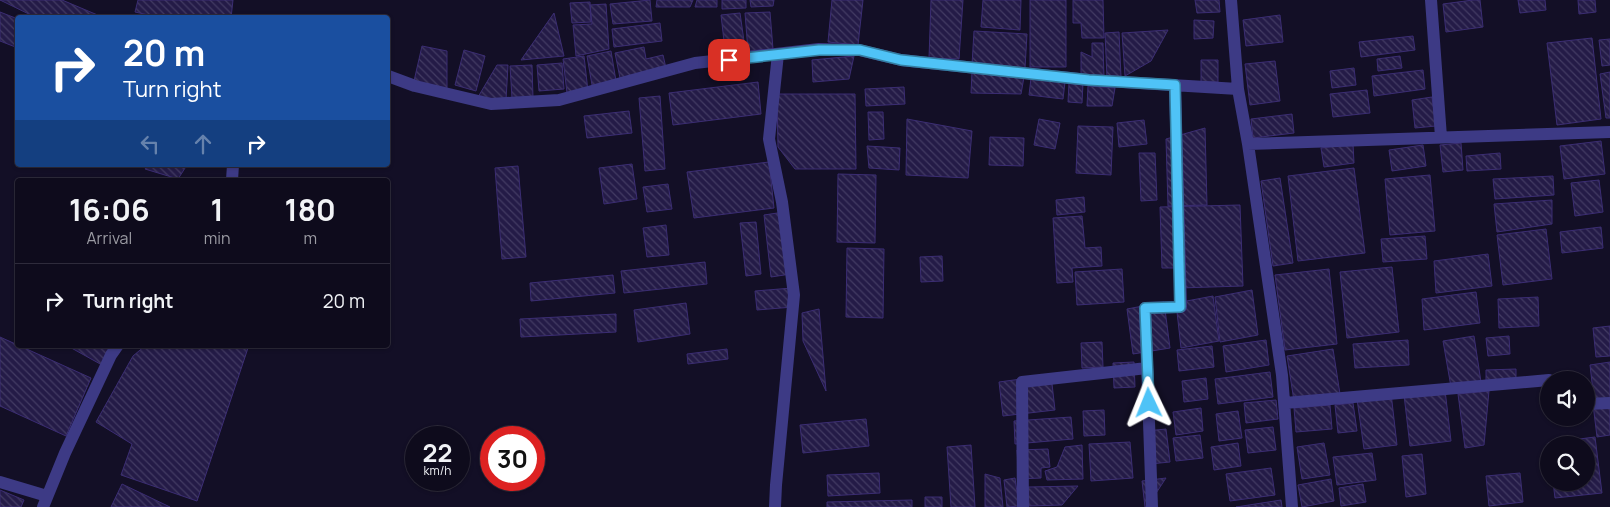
<!DOCTYPE html>
<html lang="en">
<head>
<meta charset="utf-8">
<style>
  body { margin:0; font-family:Manrope,sans-serif; background:#171425; color:#f1f3f6; height:100vh; display:flex; flex-direction:column; font-size:19px; white-space:nowrap }
  * { box-sizing:border-box; margin:0 }
  p { font-size:16px; color:#9b9ba3 }
  .icon { flex:none; width:28px; height:28px; fill:none; stroke:currentColor; stroke-width:2; stroke-linecap:round; stroke-linejoin:round }
  .map { position:relative; flex:1; overflow:hidden }
  .details { position:absolute; left:15px; top:178px; width:375px; height:170px; display:flex; flex-direction:column; background:#0e0b1c; border-radius:5px; box-shadow:0 1px 4px #0004,0 0 0 1px #2e2b3b }
  .details>* { flex:none }
  .guide { position:absolute; left:15px; top:15px; width:375px; height:152px; border-radius:5px; box-shadow:0 1px 4px #0004,0 0 0 1px #2e2b3b; background:#1a4fa0; color:#fff; overflow:hidden }
  .fabs { position:absolute; left:1540px; top:371px; display:grid; gap:10px }
  .fabs a { display:grid; place-items:center; width:55px; height:55px; border-radius:50%; background:#0e0b1c; box-shadow:0 1px 4px #0004,0 0 0 1px #2e2b3b; font-size:25px }
  .speed { position:absolute; left:405px; top:426px; display:flex; gap:10px; font-size:25px; font-weight:700; text-align:center }
  .speed>* { display:grid; place-content:center; width:65px; height:65px; border-radius:50%; background:#0e0b1c; box-shadow:0 1px 4px #0004,0 0 0 1px #2e2b3b; line-height:1 }
  .speed small { font-size:12px; font-weight:400 }
  .speed .limit { border:8px solid #d22; background:#fff; color:#111 }
  .pin { position:absolute; display:grid; place-items:center; width:42px; height:42px; color:#fff; margin:-21px; border-radius:10px; box-shadow:0 2px 8px #0006 }
  .me { position:absolute; width:55px; margin:-28px; rotate:358deg; stroke-linejoin:round; filter:drop-shadow(0 0 4px #0008) }
  .turn { display:flex; align-items:center; gap:18px; height:105px; padding:0 25px; font-size:22px }
  .turn .icon { width:65px; height:65px; stroke-width:2.5 }
  .turn b { display:block; font-size:35px; line-height:42px }
  .lanes { display:flex; align-items:center; height:48px; padding:0 25px; background:#0003; justify-content:center; gap:25px; direction:ltr }
  .lanes .off { opacity:.35 }
  .eta { display:flex; justify-content:space-evenly; align-items:center; height:85px; text-align:center }
  .eta b { font-size:30px; font-weight:700; line-height:35px }
  ul { padding:0; list-style:none }
  li { display:flex; align-items:center; gap:15px; height:75px; padding:0 25px; border-top:1px solid #2e2b3b }
  li div { flex:1 }
  li b { display:block; font-size:19px }
  li em { font-style:normal }
  .map>svg:first-child { display:block }
  .building { fill:url(#building-back-hatch); stroke:#3b2d73 }
  .lines { fill:none; stroke-linecap:round; stroke-linejoin:round }
  .street { stroke:#3d3a85; stroke-width:12 }
  .route-casing { stroke:#337fa1; stroke-width:12 }
  .route { stroke:#4fc3f7; stroke-width:9 }
</style>
</head>
<body>
<div class="map">
<svg width="1610" height="507" viewBox="0 0 1610 507">
  <defs>
    <pattern id="building-back-hatch" width="6" height="6" patternUnits="userSpaceOnUse" patternTransform="scale(1.25)"><rect width="6" height="6" fill="#241b47"/><path d="M-1 5l2 2M0 0l6 6M5-1l2 2" fill="none" stroke="#433b63"/></pattern>
  </defs>
  <rect width="100%" height="100%" fill="#130f26"/>
  <path class="building" d="M0,0H62L100,16L37,18Z
    M138,0H233L231,18H162L135,12Z
    M650,0L652,21L613,24L610,4Z
    M657,0H693L690,7H656Z
    M697,0H717V7H695Z
    M722,0H746V8L722,9Z
    M750,0H774L773,6L751,7Z
    M832,0H863L858,45L828,42Z
    M931,0H963L959,59L929,58Z
    M983,0H1021L1020,30L981,27Z
    M1030,0H1066V67H1030Z
    M1073,0H1103L1104,38H1082L1081,23H1073Z
    M1195,0H1219L1220,12L1197,13Z
    M1473,0H1480L1483,27L1446,32L1443,4Z
    M1518,0H1545L1546,10L1520,13Z
    M1578,0H1595L1596,12L1579,14Z
    M590,2L591,22L572,23L570,3Z
    M606,4L609,49L576,56L573,25L592,24L590,5Z
    M0,12L18,19V48L0,41Z
    M770,12L773,49L748,51L745,13Z
    M554,13L564,56L521,60Z
    M740,13L745,48L725,50L721,15Z
    M1280,15L1283,42L1246,46L1243,20Z
    M1194,20L1214,21L1213,38L1194,39Z
    M660,23L662,41L614,47L612,29Z
    M1168,30L1151,61L1125,76L1122,33Z
    M974,31L1027,34L1025,68L972,65Z
    M1119,32L1121,77L1107,78L1105,33Z
    M1413,36L1415,50L1361,57L1359,42Z
    M1592,38L1601,119L1557,125L1547,43Z
    M1610,39V65L1602,66L1599,40Z
    M1092,43H1103L1104,78H1081V52L1092,57Z
    M422,46L447,51V89L414,81Z
    M644,47L646,59L663,55L666,68L620,78L615,53Z
    M464,50L485,56L476,91L455,85Z
    M611,51L616,81L592,85L587,56Z
    M584,56L588,91L567,93L563,59Z
    M854,56L849,79L813,82L812,60Z
    M1400,56L1402,68L1378,71L1377,59Z
    M1201,60H1218V82H1201Z
    M1275,61L1280,101L1250,105L1245,64Z
    M562,63L564,89L539,91L537,65Z
    M497,65H508L506,100L478,97Z
    M532,65L533,98H512L510,66Z
    M1354,68L1356,85L1332,88L1330,71Z
    M1423,70L1425,89L1374,96L1372,76Z
    M972,72L1024,77L1021,94L971,93Z
    M1610,72V118H1606L1600,74Z
    M1031,78L1065,82L1063,99L1029,95Z
    M758,82L761,114L673,125L669,93Z
    M1069,83H1083L1082,103L1068,102Z
    M1088,86L1115,88L1112,106H1087Z
    M904,87L905,104L866,106L865,89Z
    M1367,90L1370,113L1333,117L1330,94Z
    M777,94H855L856,169H795L778,147Z
    M660,96L665,169L645,171L639,98Z
    M1432,97L1436,126L1415,128L1412,100Z
    M629,111L632,133L587,138L584,116Z
    M868,112H883L884,139L869,140Z
    M1292,114L1294,133L1253,138L1251,119Z
    M907,119L972,131L968,178L906,175Z
    M1039,119L1060,123L1055,149L1034,145Z
    M1144,120L1147,144L1119,147L1117,123Z
    M1078,126L1113,127L1111,175L1076,173Z
    M1205,128L1207,205L1168,206L1166,139Z
    M990,137L1024,138L1023,166L989,165Z
    M1601,141L1605,174L1564,179L1560,146Z
    M1461,143L1463,170L1443,172L1440,145Z
    M1353,144L1354,163L1324,167L1321,148Z
    M1423,145L1426,166L1392,171L1389,150Z
    M867,146L900,148L899,170L869,168Z
    M1139,153H1155L1157,200L1141,201Z
    M1500,153L1501,169L1467,171L1466,156Z
    M769,162L774,208L694,218L687,172Z
    M632,164L637,199L604,204L599,168Z
    M148,165H187L178,179L145,169Z
    M518,166L526,257L502,259L495,168Z
    M1354,168L1365,253L1298,261L1288,176Z
    M838,174L876,175L875,243L837,242Z
    M1430,175L1435,231L1390,235L1385,179Z
    M1553,176L1554,195L1495,199L1493,179Z
    M1280,178L1293,263L1273,266L1261,181Z
    M1599,180L1603,212L1575,216L1571,183Z
    M668,184L672,209L647,212L643,187Z
    M1084,197L1085,212L1057,215L1056,200Z
    M1552,200V224L1497,232L1494,204Z
    M1240,205L1243,286L1179,288L1178,268H1162L1160,207Z
    M784,212L791,274L771,277L764,215Z
    M1082,216L1085,248L1101,247L1102,266L1072,268L1073,282L1057,283L1053,218Z
    M756,222L761,274L746,276L740,223Z
    M666,225L669,255L647,257L643,228Z
    M1601,227L1603,248L1562,253L1560,232Z
    M1546,229L1552,279L1503,285L1497,235Z
    M1425,236L1427,259L1383,262L1381,239Z
    M847,248L884,249L883,318L846,317Z
    M1488,254L1492,286L1436,293L1434,261Z
    M942,256L943,281L921,282L920,257Z
    M705,262L707,284L624,293L621,271Z
    M1392,267L1399,332L1347,338L1340,272Z
    M1122,269L1124,302L1077,305L1075,272Z
    M1329,269L1337,344L1285,350L1275,275Z
    M613,275L615,293L531,301L530,283Z
    M792,288L793,307L757,310L755,291Z
    M1252,290L1258,335L1220,342L1215,297Z
    M1476,292L1480,323L1424,330L1422,299Z
    M1213,296L1219,341L1181,348L1176,303Z
    M1538,297L1539,326L1499,328L1498,299Z
    M1164,302L1170,348L1133,354L1127,309Z
    M686,303L690,334L638,342L634,310Z
    M819,309L826,391L803,341L802,313Z
    M616,314V332L521,337L520,319Z
    M1610,326V356L1596,357L1593,328Z
    M1474,336L1481,382L1451,387L1443,341Z
    M1509,336L1510,354L1488,356L1486,338Z
    M0,337L91,378L66,436L0,406Z
    M1266,340L1269,365L1226,372L1223,346Z
    M1408,340L1409,365L1355,368L1353,344Z
    M1102,342L1103,367L1082,368L1081,343Z
    M66,345H113L102,365Z
    M146,345H249L197,501L121,475L132,444L96,422L133,356Z
    M1212,346L1214,367L1179,371L1177,350Z
    M727,349L728,359L688,364L687,354Z
    M1333,349L1340,394L1294,401L1287,356Z
    M1134,362L1135,387L1114,388L1113,363Z
    M1610,362V398L1594,400L1590,365Z
    M1516,369V386L1486,387V370Z
    M1270,372L1273,397L1218,404L1215,379Z
    M1051,375L1055,410L1003,416L999,382Z
    M1206,378L1208,399L1184,402L1182,381Z
    M1445,390L1451,441L1410,446L1404,395Z
    M1489,391L1484,445L1465,448L1458,394Z
    M1391,393L1397,445L1364,449L1357,399Z
    M1276,400L1278,419L1246,423L1244,403Z
    M1610,401V435L1597,437L1593,404Z
    M1353,403L1357,431L1338,433L1335,405Z
    M1330,405L1332,429L1296,432L1294,408Z
    M1201,408L1203,431L1176,435L1173,412Z
    M1104,410L1105,435L1084,436L1083,411Z
    M1238,411L1242,438L1219,441L1216,414Z
    M1071,417L1073,439L1015,444L1014,421Z
    M866,419L869,446L803,453L800,425Z
    M1273,427L1276,450L1248,453L1245,430Z
    M1166,429L1170,462L1150,464L1146,431Z
    M1200,435L1203,458L1176,461L1173,438Z
    M1595,437L1602,493L1555,498L1553,482H1586V445H1549V449L1548,443Z
    M1130,442L1133,478L1091,481L1089,444Z
    M1238,443L1241,466L1214,470L1211,447Z
    M1324,443L1330,475L1302,479L1297,447Z
    M971,445L975,507H951L947,447Z
    M1082,445L1083,479L1047,480L1045,471L1057,467L1065,447Z
    M1048,449L1050,467L1041,468V478L1019,479L1017,450Z
    M1372,453L1376,480L1337,485L1333,457Z
    M1422,454L1426,494L1406,497L1402,456Z
    M1271,468L1275,495L1230,501L1226,474Z
    M879,473L880,493L828,496L827,475Z
    M1520,473L1523,502L1489,506L1486,476Z
    M985,474L1000,478L1003,507H985Z
    M1015,478L1019,506L1007,507L1004,480Z
    M1166,478L1147,507H1145L1142,481Z
    M1331,479L1334,501L1302,507L1298,485Z
    M122,484L170,507H111Z
    M1363,484L1366,502L1341,506L1339,488Z
    M1078,486L1062,505L1029,506L1028,487Z
    M0,490L24,500L21,507H0Z
    M925,497H942V507H925Z
    M912,500V507H827V502Z
    M1281,500L1282,507H1236Z"/>
  <g class="lines">
    <path class="street" d="M1231,0L1238,89L1248,144L1282,375L1292,507
      M1431,0L1441,137
      M388,76L415,86L491,104L559,100L695,63L819,49L859,50L901,60L1089,80L1238,89
      M1248,144L1610,132
      M232,180L233,165
      M1285,403L1549,380
      M1586,404L1610,403
      M0,482L47,496
      M43,507L65,453L111,355L118,345
      M775,507L776,485L794,295L782,202L769,139L778,54
      M1023,507L1022,382L1147,368
      M1152,507L1145,308L1181,307L1175,85"/>
  </g>
  <g class="lines">
    <g class="route-casing">
      <path id="route" d="M729,60L819,50H860L901,60L1089,80L1175,85L1180,307L1145,308L1149,403"/>
    </g>
    <use href="#route" class="route"/>
  </g>
</svg>
<div class="fabs">
<a><svg class="icon" aria-label="sound" viewBox="0 0 24 24"><path d="M4 9h4l5-4v14l-5-4H4zM17 9q2 3 0 6"/></svg></a>
<a><svg class="icon" aria-label="search" viewBox="0 0 24 24"><circle cx="10" cy="10" r="6"/><path d="M15 15l6 6"/></svg></a>
</div>
<div class="speed"><div>22<small>km/h</small></div><div class="limit">30</div></div>
<div class="pin" style="left:729px;top:60px;background:#d93025"><svg class="icon" aria-label="arrive" viewBox="0 0 24 24"><path d="M6 21V4h12l-3 4 3 4H6"/></svg></div>
<svg class="me" style="left:1149px;top:403px" viewBox="-20 -20 40 40"><path d="M0-17L14 15 0 8-14 15z" fill="#4fc3f7" stroke="#fff" stroke-width="4"/></svg>
<div class="guide">
<div class="turn"><svg class="icon" aria-label="right" viewBox="0 0 24 24"><path d="M7 20v-9h11M14 6l5 5-5 5"/></svg><div><b>20 m</b>Turn right</div></div>
<div class="lanes"><svg class="icon off" aria-label="left" viewBox="0 0 24 24"><path d="M17 20v-9H6M10 6l-5 5 5 5"/></svg><svg class="icon off" aria-label="ahead" viewBox="0 0 24 24"><path d="M12 20V5M6 11l6-6 6 6"/></svg><svg class="icon" aria-label="right" viewBox="0 0 24 24"><path d="M7 20v-9h11M14 6l5 5-5 5"/></svg></div>
</div>
<section class="details">
<div class="eta">
<div><b>16:06</b><p>Arrival</p></div>
<div><b>1</b><p>min</p></div>
<div><b>180</b><p>m</p></div>
</div>
<ul>
<li><svg class="icon" aria-label="right" viewBox="0 0 24 24"><path d="M7 20v-9h11M14 6l5 5-5 5"/></svg><div><b>Turn right</b></div><em>20 m</em></li>
</ul>
</section>
</div>
</body>
</html>
